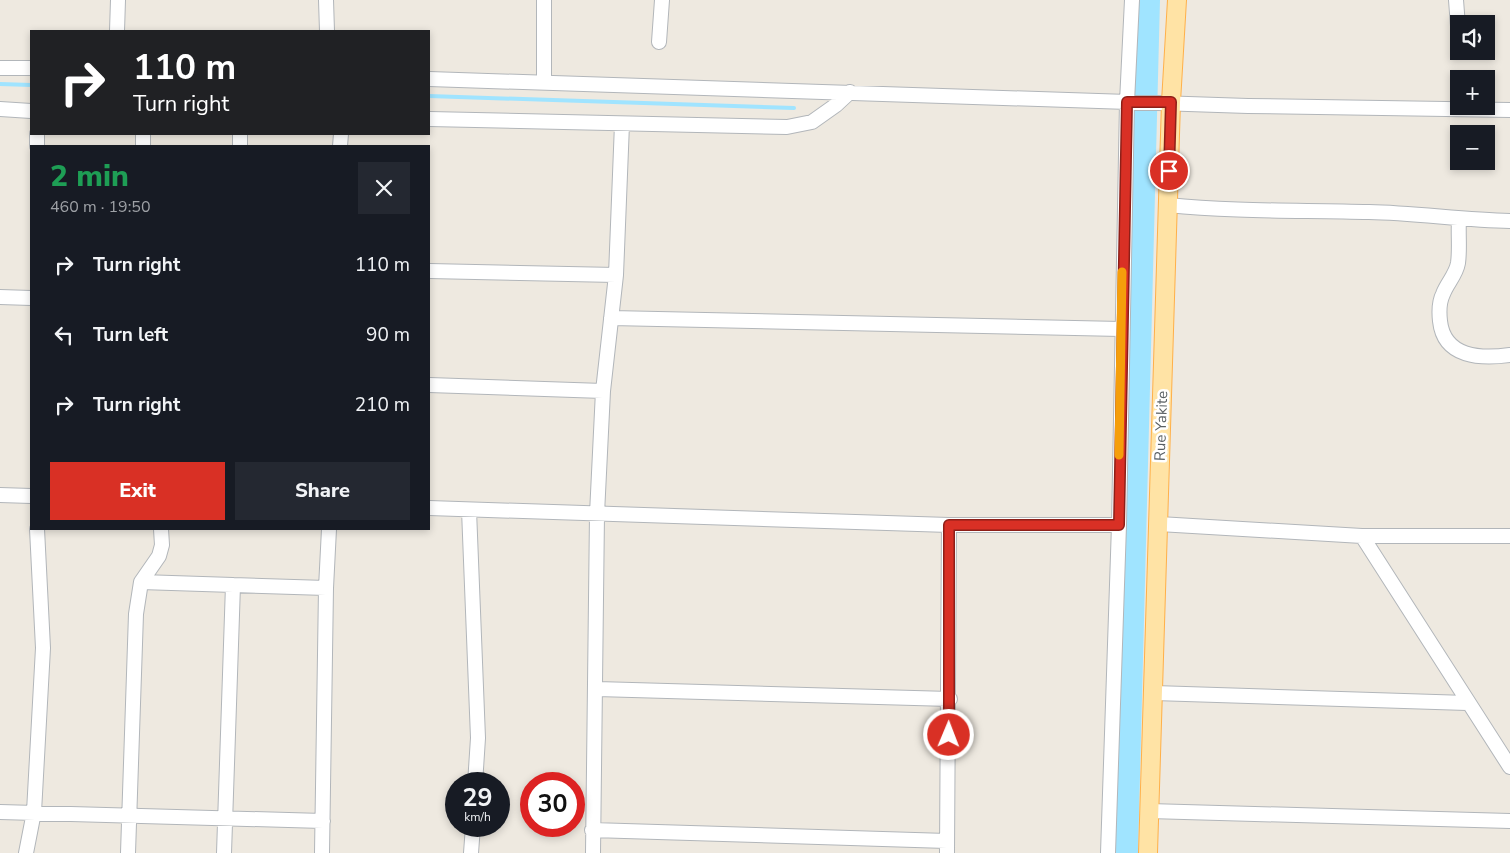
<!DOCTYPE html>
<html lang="en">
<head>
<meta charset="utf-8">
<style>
  body { margin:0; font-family:"Nunito Sans",sans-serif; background:#242831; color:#f1f3f6; height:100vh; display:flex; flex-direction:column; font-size:19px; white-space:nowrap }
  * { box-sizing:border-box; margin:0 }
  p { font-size:16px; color:#9ea1a6 }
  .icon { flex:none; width:28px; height:28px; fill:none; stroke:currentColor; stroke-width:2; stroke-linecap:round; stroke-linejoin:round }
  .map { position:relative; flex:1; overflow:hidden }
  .side { position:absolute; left:30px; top:145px; width:400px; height:385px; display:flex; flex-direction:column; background:#171b24; border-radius:0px; box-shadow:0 2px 8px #0003 }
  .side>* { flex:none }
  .hud { position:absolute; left:30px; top:30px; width:400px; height:105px; border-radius:0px; box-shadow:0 2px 8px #0003; background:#202124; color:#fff; overflow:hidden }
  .tools { position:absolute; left:1450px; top:15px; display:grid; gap:10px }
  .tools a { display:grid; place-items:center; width:45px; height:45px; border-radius:0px; background:#171b24; box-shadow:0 2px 8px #0003; font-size:25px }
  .speed { position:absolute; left:445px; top:772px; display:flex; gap:10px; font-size:25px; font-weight:700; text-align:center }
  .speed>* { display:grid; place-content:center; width:65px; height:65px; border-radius:50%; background:#171b24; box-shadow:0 2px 8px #0003; line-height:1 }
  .speed small { font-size:12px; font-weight:400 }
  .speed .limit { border:8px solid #d22; background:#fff; color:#111 }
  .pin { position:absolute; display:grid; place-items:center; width:42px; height:42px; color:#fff; margin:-21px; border:2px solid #fff; border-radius:50%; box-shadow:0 1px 5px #0007 }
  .me { position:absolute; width:55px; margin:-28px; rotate:1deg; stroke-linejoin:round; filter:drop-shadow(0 0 4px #0008) }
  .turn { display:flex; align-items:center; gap:18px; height:105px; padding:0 20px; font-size:22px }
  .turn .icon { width:65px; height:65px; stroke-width:2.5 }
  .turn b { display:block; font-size:35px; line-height:42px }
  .round { display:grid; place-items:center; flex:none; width:52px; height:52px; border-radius:0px; background:#242831 }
  .headline { display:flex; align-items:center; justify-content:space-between; height:85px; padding:0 20px }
  h1 { font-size:30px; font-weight:800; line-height:38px; color:#1e9e55 }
  .cta { display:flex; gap:10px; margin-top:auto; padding:10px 20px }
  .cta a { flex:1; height:58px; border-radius:0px; background:#d93025; color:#fff; font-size:20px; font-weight:800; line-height:58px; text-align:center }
  .cta a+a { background:#242831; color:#f1f3f6 }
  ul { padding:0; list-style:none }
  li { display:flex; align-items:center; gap:15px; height:70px; padding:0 20px }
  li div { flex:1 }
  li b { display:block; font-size:19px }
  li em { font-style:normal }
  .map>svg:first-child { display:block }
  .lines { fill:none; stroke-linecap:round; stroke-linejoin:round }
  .stream { stroke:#a0e4ff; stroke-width:4 }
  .river { stroke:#a0e4ff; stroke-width:24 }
  .minor-casing { stroke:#b2b6ba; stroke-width:16 }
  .major-casing { stroke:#ffb049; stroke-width:20 }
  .minor { stroke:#fff; stroke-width:14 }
  .major { stroke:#ffe3a5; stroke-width:18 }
  .route-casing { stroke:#8d1f18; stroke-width:12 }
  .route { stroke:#d93025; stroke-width:9 }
  .slow { stroke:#f59e0b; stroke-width:9 }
  .labels { text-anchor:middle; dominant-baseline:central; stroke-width:5; stroke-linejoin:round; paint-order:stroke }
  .street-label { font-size:15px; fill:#595f63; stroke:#fff }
</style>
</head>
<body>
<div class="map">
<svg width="1510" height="853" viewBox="0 0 1510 853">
  <rect width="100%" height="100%" fill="#eee9e0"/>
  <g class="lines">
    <path class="stream" d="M0,84L31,85
      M429,96L794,108"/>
    <path class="river" d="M1126,853L1148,0"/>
    <g class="minor-casing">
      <path id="minor" d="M326,0L327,31
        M544,0V82
        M1456,0L1459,39
        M117,31L118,0
        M659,42L662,0
        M0,68H31
        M429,79L1248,106L1510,110
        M0,109L31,111
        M429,119L787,127L812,122L836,105L850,92
        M37,146V134
        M143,146V134
        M240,146V134
        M340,146L341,134
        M1168,205C1235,212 1302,210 1369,212C1416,213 1463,220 1510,221
        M1459,220C1458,234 1460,249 1458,263C1456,275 1447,283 1443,294C1439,302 1439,312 1440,321C1444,358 1481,359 1510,355
        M429,271L616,275
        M0,297L31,298
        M611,318L1121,329
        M429,385L603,391
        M0,495L31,496
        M429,508L949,525H1119
        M469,510L478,738L475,784
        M1159,524L1362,536H1510
        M1362,536L1510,767
        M141,582L326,588
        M597,689L950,699
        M1154,693L1467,703
        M1149,811L1510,821
        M0,812L323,821
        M592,830L947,841
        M26,853L34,812L43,648L37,529
        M128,853L136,614L141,582L159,556L162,545L161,529
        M224,853L233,585
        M322,853L326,588L329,529
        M471,853L473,826
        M593,853L597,514L603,391L616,275L622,124
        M947,853L949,525
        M1108,853L1119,525L1127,102L1132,0"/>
    </g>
    <g class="major-casing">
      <path id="major" d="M1148,853L1171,102L1177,0"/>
    </g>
    <use href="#minor" class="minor"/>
    <use href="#major" class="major"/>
  </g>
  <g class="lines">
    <g class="route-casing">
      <path id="route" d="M949,735V525H1119L1127,102H1171L1169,171"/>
    </g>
    <use href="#route" class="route"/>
    <path class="slow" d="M1119,455L1122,272"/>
  </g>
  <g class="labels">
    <g class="street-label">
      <text transform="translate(1161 426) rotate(-88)">Rue Yakite</text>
    </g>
  </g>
</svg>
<div class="tools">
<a><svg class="icon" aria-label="sound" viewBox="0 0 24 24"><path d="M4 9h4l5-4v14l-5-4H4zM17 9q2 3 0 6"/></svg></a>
<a>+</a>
<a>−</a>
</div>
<div class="speed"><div>29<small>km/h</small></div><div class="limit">30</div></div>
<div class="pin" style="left:1169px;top:171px;background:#d93025"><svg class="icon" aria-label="arrive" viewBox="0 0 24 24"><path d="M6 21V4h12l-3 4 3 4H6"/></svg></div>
<svg class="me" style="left:949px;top:735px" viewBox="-20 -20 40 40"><circle r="17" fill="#d93025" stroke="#fff" stroke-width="3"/><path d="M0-11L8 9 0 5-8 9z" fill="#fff"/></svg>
<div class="hud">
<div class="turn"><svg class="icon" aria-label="right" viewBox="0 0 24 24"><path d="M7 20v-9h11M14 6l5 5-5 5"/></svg><div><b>110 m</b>Turn right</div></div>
</div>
<section class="side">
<div class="headline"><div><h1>2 min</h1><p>460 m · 19:50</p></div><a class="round"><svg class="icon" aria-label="close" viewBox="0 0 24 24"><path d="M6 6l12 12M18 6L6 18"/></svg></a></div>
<ul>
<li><svg class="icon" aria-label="right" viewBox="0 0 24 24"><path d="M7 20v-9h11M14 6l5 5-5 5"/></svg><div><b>Turn right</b></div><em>110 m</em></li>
<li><svg class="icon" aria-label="left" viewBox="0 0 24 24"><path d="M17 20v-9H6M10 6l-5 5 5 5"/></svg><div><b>Turn left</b></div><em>90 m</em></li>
<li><svg class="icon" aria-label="right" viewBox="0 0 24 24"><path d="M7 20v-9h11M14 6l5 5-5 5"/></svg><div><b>Turn right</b></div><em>210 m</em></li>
</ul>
<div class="cta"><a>Exit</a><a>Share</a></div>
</section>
</div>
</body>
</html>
